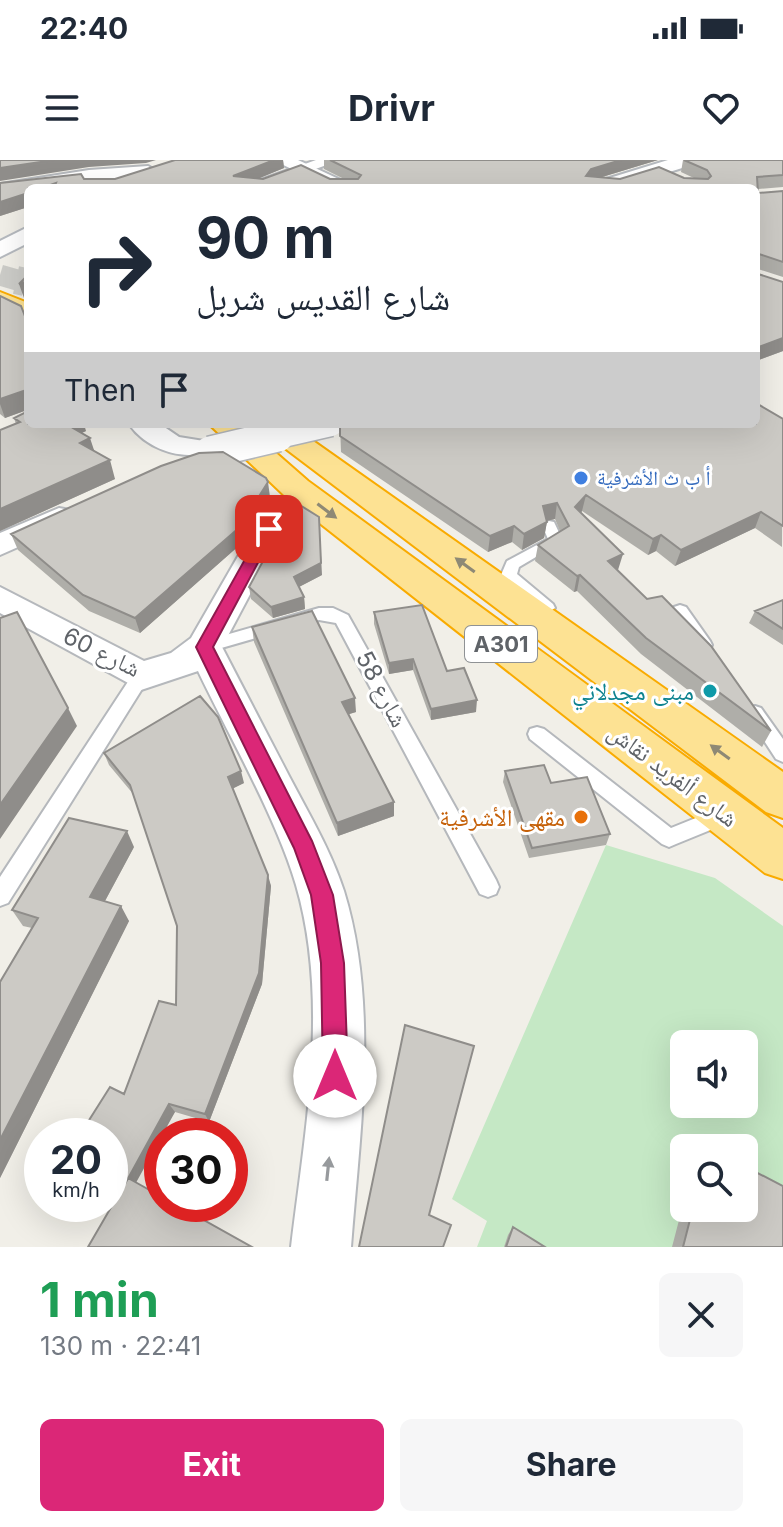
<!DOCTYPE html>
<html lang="en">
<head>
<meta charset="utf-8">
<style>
  body { margin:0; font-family:Inter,"Noto Naskh Arabic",sans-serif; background:#f6f6f7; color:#1f2937; height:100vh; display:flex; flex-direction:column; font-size:30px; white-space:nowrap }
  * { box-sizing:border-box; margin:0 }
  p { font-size:26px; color:#747a83 }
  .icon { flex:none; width:44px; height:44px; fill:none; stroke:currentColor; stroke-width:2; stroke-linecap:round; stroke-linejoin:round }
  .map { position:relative; height:1087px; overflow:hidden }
  .drawer { display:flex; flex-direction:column; background:#fff; flex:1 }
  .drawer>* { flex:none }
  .guide { position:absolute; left:24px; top:24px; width:736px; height:244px; border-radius:12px; box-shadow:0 8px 32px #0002; background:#fff; color:#1f2937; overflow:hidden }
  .controls { position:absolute; left:670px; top:870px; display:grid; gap:16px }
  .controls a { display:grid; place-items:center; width:88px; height:88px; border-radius:12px; background:#fff; box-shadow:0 8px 32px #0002; font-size:40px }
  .speed { position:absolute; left:24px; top:958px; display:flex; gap:16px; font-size:40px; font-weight:700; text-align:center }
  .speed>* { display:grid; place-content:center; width:104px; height:104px; border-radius:50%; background:#fff; box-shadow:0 8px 32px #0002; line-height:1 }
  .speed small { font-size:20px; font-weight:400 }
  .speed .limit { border:12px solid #d22; background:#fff; color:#111 }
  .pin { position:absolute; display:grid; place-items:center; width:68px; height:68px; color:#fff; margin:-34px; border-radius:16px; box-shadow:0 4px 12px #0006 }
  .me { position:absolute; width:88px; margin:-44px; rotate:0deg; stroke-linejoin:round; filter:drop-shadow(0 0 6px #0008) }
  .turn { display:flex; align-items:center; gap:28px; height:168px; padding:0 40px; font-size:36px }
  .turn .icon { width:104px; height:104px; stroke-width:2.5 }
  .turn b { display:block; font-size:56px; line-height:68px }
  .then { display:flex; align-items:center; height:76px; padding:0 40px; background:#0003; gap:16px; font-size:30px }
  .round { display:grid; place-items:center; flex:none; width:84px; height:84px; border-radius:12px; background:#f6f6f7 }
  .headline { display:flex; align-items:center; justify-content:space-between; height:136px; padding:0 40px }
  h1 { font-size:48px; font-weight:700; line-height:60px; color:#1e9e55 }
  .button { display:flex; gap:16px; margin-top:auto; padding:16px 40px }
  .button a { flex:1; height:92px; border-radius:12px; background:#db2777; color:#fff; font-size:32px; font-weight:700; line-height:92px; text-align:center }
  .button a+a { background:#f6f6f7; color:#1f2937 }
  .status { display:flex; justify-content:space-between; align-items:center; height:56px; padding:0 40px; background:#fff; direction:ltr }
  .status svg { height:22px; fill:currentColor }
  header { display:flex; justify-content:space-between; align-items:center; height:104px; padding:0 40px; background:#fff; font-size:36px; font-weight:700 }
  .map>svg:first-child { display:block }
  .green { fill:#c5e8c5; fill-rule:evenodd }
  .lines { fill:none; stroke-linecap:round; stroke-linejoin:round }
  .highway-tunnel-far1 { stroke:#ccccc8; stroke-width:21; stroke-dasharray:21 11; stroke-linecap:butt }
  .highway-tunnel { stroke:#ccccc8; stroke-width:28; stroke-dasharray:28 14; stroke-linecap:butt }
  .lane-casing { stroke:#b5b8bc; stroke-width:4 }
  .street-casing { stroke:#b5b8bc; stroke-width:4 }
  .secondary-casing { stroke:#b6babf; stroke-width:4 }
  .highway-casing { stroke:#f9ab00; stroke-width:4 }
  .lane { fill:#fff; fill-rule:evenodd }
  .street { fill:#fff; fill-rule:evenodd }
  .secondary { fill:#fff; fill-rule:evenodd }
  .highway { fill:#fde293; fill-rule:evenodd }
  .street-bridge-far1-casing { stroke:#b5b8bc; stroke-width:27; stroke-linecap:butt }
  .street-bridge-casing { stroke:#b5b8bc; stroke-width:34; stroke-linecap:butt }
  .street-bridge-far1 { stroke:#fff; stroke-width:24 }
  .street-bridge { stroke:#fff; stroke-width:31 }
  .wall { fill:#afaea9 }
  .shaded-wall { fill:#8f8d8a }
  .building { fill:#cccac5; stroke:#8f8d8a; stroke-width:2 }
  .oneway { fill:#8e8975 }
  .oneway2 { fill:#979a9d }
  .route { fill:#db2777; stroke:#8e194d; stroke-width:2 }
  .shop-dot { fill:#3f7fe0; stroke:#fff; stroke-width:3 }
  .culture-dot { fill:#0f9aa8; stroke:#fff; stroke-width:3 }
  .food-dot { fill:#e8710a; stroke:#fff; stroke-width:3 }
  .labels { text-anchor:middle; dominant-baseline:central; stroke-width:6; stroke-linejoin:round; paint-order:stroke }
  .far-shop-label { font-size:20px; fill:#366cbe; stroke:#fff; text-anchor:start }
  .shield { fill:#fff; stroke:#8f9295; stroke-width:2 }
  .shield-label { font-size:22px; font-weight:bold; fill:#5f6368 }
  .street-label { font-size:24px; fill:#5f6368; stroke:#fff }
  .culture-label { font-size:24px; fill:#0d838f; stroke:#fff; text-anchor:end }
  .food-label { font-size:24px; fill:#c56008; stroke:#fff; text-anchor:end }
</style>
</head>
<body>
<div class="status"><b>22:40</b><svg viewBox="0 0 49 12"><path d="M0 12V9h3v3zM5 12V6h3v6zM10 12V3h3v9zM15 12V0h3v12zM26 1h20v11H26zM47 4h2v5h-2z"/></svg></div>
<header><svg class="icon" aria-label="menu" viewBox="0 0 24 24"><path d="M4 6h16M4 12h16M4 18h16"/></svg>Drivr<svg class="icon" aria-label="heart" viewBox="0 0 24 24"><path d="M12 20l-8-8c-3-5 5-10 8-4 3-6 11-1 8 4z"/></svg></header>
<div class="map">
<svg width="783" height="1087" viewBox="0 0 783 1087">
  <rect width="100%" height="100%" fill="#f1efe8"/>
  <path class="green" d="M606,685L715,718L783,766V1087H477L487,1061L452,1039ZM684,884H744V944H684ZM684,988H744V1048H684Z"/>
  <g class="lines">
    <path class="highway-tunnel-far1" d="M0,115L24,122"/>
    <path class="highway-tunnel" d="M16,120L25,122"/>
    <g class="lane-casing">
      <path id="lane" d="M549,361L554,362L563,381L519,407L517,414L553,444L555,448L547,453L541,452L501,415L507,401L548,379L542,365Z
        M680,445L686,447L710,481L712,485L710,489H698L674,455L672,451L674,447Z
        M319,448H333L348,455L496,720L499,727L496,734L488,737L480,734L336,463L319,460L204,493L196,487L198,483Z
        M141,510L147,511L150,516L147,521L8,743L0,746V717L135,511Z
        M755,546L761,548L783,579V602L776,599L746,553L749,548Z
        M537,567L544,569L671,668L723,647L730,650L733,656L730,662L676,684L669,687L662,684L530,579L528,574L530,569Z"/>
    </g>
    <g class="street-casing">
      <path id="street" d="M316,0H340L264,28H238Z
        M148,6L156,11L154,15L0,34V24L89,10Z
        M129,264H160L179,277L204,281L208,287L204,293C177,300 145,287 129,264Z
        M282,337L293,340L297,346L222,487C244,530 267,573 289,616C309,654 331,691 344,731C379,845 360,971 351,1087H291C305,970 330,841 296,725C276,657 229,576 198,511L141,530L0,453V427L144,501L171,493L191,478L267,346L271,340Z
        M59,348L70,350L74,357L70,364L0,395V373Z"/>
    </g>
    <g class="secondary-casing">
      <path id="secondary" d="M273,0H298L358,28H331Z
        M668,0H697L695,4L618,28H587L590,24Z
        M28,67V83L0,97V81Z"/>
    </g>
    <g class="highway-casing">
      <path id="highway" d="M0,132L28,143V160L0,149Z
        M209,264H243L308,321L783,668V719L765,713L284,335Z
        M253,264H289L783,612V658L766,652Z"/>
    </g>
    <use href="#lane" class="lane"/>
    <use href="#street" class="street"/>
    <use href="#secondary" class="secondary"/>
    <use href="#highway" class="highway"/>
    <g class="street-bridge-far1-casing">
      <path id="street-bridge-far1" d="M270,278L331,264"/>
    </g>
    <g class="street-bridge-casing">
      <path id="street-bridge" d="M210,292L278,276"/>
    </g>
    <use href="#street-bridge-far1" class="street-bridge-far1"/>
    <use href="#street-bridge" class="street-bridge"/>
  </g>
  <path class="wall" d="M175,0H283L284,8L259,18L330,19H344L324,9V0H658L602,17L620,19H696L681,12L683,0H783V27L758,29V33L783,31V117L758,109V114L783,122V191L756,201L28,28V47L0,56V23L84,19H115Z
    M0,136L28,164V264L86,271L81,273L115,319L0,371V270L16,264L14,258L27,252V250L5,258L0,254Z
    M783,259L782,387L755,368L675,406L656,391L648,395L582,351L581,353L618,410L617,411L771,571L762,587L641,494L577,431L574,432L535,401L538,385L560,371L555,359L547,361L544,378L522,390L512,382L488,392L341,292L340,264Z
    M270,337L242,383L140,473L89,451L18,390L11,374Z
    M322,415L299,427L304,437L305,449L273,458L251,439L249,427Z
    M783,440V485L749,463L755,451Z
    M374,452L447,511L476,552L431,560L413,510L389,514L374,464Z
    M252,467L356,552L349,554L394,656L338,676L254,482Z
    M104,593L244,623L233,628L271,726L262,824L209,962L175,952L124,1026L110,1018V976L124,934L176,845L177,766L134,635L109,605Z
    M505,611L610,674L606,685L529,698L503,622Z
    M134,687L105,741L129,761L0,1018V822L32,768L23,766L12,750Z
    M684,1041V1048H744L783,1087H672Z
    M513,1067L545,1087H504L508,1075Z"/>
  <path class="shaded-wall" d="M54,0H156L146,3L89,7L0,21V8Z
    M274,0H283L284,8L236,28L233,16Z
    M621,0H658L589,21L586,16L591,9Z
    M28,33V47L0,56V42Z
    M28,121V137L24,138L19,124Z
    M783,178V191L756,201V188Z
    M23,231L24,243L27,250L5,258L0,244V239Z
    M61,264H84L86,271L67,280Z
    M90,278L96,296L80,283Z
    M110,300L115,319L0,371V349Z
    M268,322L270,337L242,383L140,473L135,458Z
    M586,335L582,351L572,363L575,347Z
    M557,343L555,359L541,362L543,346Z
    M761,352L755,368L675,406L681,390Z
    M319,357L322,415L295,429L294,417Z
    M547,362L544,378L522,390L524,374Z
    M514,366L512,382L488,392L490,376Z
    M661,375L656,391L648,395L653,379Z
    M623,394L618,410L604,417L608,401Z
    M580,415L577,431L574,432L577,416Z
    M304,437L305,449L273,458L271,447Z
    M413,499V510L389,514V503Z
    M355,538L356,552L343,556L342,542Z
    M477,540L476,552L431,560V549Z
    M68,548L77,566L0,679V645Z
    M241,611L244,623L232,629L228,617Z
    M394,642V656L338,676L337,663Z
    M127,671L134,687L99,752L90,737Z
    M268,715L271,726L262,824L209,962L205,954Z
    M121,746L129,761L0,1018V980Z
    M169,944L175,952L132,1030L125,1024Z"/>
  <path class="building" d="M0,0H54L0,8Z
    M175,0H274L233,16L263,19L301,5L330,19H358L361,15L330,0H621L591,9L586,16L620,19L659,7L684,18L708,19L711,16L707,10L684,0H783V15L757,17L758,33L783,31V102L759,94L758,114L783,122V178L756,188V28H54L56,23L42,28H28V33L0,42V23L81,14L84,19H115Z
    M28,115V121L19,124Z
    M0,136L21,146L28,164V246L24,243L23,231L0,239Z
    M756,243L783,259V366L761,352L681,390L661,375L653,379L586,335L575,347L623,394L608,401L647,439L662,436L711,486L771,571L646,478L580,415L577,416L538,385L569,366L557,343L543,346L547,362L524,374L514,366L490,376L340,276V264H756Z
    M28,251V264H66L90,278L80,283L110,300L0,349V270L20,262L14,258Z
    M223,292L266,318L268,322L240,367L135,458L83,435L11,374L161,306L199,293Z
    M295,342L319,357L321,403L294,417L304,437L271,447L249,427Z
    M783,440V469L755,451Z
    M422,445L447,511L464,508L477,540L431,549L413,499L389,503L374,452Z
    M312,451L355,538L342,542L394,642L337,663L252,467Z
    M17,452L68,548L0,645V458Z
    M200,536L218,557L241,611L228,617L268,715L259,813L205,954L169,944L125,1024L110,1016V976H79L110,927L124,934L159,841L176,845L177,766L130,625L104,593Z
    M544,605L551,623L587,617L610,674L532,688L505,611Z
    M69,658L127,671L90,737L121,746L0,980V822L38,758L12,750Z
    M405,865L474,886L429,1055L451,1065L443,1087H359Z
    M744,1006L783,1026V1087H683L693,1048H744Z
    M128,1018L162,1037V1044H175L252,1087H88Z
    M513,1067L545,1087H506Z"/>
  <defs><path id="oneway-solid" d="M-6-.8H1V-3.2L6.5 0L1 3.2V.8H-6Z" transform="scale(2)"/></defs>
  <g class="oneway">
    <use href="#oneway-solid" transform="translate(327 351) rotate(37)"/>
    <use href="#oneway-solid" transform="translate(465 405) rotate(-144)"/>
    <use href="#oneway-solid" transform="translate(720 592) rotate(-144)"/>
  </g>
  <use class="oneway2" href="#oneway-solid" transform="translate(328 1009) rotate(-84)"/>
  <path class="route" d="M269,365L276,369L213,487L312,681L333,735L344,803L348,916L344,925L335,929L326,925L323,916L321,803L311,735L294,688L196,487L262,369Z"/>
  <circle class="shop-dot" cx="581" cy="318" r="8"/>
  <circle class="culture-dot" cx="710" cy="531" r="8"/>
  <circle class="food-dot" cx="581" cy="657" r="8"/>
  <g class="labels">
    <g class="far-shop-label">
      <text x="597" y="318">أ ب ث الأشرفية</text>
    </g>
    <rect class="shield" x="465" y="466" width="72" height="36" rx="6"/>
    <g class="shield-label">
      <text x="501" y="484">A301</text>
    </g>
    <g class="street-label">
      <text transform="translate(102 492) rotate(26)">شارع 60</text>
      <text transform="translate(382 529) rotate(62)">شارع 58</text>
      <text transform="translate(673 615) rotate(37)">شارع ألفريد نقاش</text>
    </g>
    <g class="culture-label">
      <text x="694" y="531">مبنى مجدلاني</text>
    </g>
    <g class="food-label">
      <text x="565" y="657">مقهى الأشرفية</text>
    </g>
  </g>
</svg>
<div class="controls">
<a><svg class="icon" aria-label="sound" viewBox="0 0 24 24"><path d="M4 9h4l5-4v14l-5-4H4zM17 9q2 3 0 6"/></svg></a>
<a><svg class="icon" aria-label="search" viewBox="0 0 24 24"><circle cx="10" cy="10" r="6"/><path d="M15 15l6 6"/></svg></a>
</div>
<div class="speed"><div>20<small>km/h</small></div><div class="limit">30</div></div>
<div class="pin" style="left:269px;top:369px;background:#d93025"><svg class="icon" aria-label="arrive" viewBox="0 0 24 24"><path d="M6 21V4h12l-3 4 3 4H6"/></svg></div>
<svg class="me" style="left:335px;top:916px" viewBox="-20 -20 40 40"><circle r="19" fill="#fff"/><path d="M0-13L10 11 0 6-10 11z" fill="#db2777"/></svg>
<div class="guide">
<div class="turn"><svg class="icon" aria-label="right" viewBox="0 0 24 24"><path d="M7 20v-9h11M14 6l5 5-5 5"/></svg><div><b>90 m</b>شارع القديس شربل</div></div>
<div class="then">Then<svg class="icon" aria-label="arrive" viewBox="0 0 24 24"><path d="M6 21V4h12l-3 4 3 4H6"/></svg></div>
</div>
</div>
<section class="drawer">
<div class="headline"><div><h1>1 min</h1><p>130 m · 22:41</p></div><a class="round"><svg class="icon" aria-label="close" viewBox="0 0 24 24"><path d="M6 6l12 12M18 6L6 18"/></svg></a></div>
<div class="button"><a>Exit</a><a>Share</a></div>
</section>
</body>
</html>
